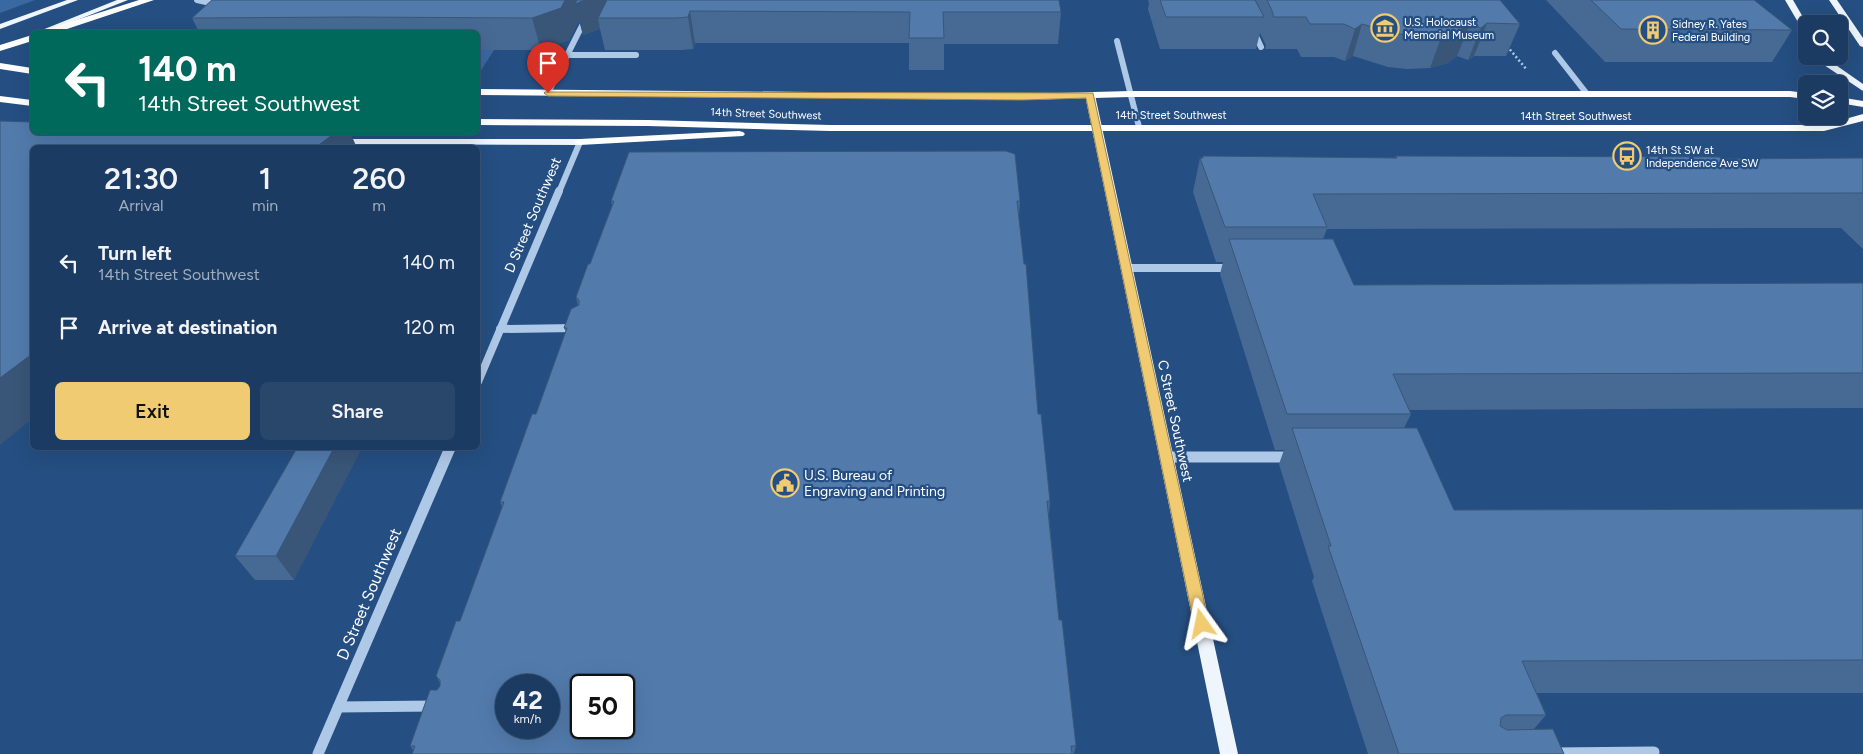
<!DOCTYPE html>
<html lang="en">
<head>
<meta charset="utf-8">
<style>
  body { margin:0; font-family:Figtree,sans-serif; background:#29466b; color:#f1f3f6; height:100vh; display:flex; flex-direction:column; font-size:19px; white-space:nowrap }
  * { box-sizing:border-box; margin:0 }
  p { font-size:16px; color:#a0adbe }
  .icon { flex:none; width:28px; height:28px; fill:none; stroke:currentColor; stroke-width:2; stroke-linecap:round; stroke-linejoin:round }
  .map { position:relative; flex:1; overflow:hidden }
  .drawer { position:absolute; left:30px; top:145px; width:450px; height:305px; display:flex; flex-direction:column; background:#1c3b62; border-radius:8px; box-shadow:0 5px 20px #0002,0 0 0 1px #3a5577 }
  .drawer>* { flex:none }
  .banner { position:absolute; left:30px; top:30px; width:450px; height:105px; border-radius:8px; box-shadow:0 5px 20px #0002,0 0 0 1px #3a5577; background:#00695c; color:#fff; overflow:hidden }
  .tools { position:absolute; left:1798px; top:15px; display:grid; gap:10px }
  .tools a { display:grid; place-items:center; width:50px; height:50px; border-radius:8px; background:#1c3b62; box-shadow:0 5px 20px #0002,0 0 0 1px #3a5577; font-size:25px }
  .speed { position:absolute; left:495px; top:674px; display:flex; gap:10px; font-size:25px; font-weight:700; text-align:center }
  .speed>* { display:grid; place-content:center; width:65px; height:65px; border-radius:50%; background:#1c3b62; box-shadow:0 5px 20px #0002,0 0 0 1px #3a5577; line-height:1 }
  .speed small { font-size:12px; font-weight:400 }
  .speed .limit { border:2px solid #111; border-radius:8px; background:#fff; color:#111 }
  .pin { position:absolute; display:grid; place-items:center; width:42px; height:42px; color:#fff; margin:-51px -21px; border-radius:50% 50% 50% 0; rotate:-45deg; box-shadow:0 0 5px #0007 }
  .pin .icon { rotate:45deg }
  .me { position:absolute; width:55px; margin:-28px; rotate:348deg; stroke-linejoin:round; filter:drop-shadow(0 0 4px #0008) }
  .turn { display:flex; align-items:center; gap:18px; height:105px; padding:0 25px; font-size:22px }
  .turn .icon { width:65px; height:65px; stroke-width:2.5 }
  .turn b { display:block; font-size:35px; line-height:42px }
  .eta { display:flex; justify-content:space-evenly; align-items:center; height:85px; text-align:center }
  .eta b { font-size:30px; font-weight:600; line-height:35px }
  .button { display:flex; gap:10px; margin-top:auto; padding:10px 25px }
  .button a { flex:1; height:58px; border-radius:8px; background:#f0cb72; color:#111; font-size:20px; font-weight:600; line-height:58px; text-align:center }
  .button a+a { background:#29466b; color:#f1f3f6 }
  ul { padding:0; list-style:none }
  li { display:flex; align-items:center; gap:15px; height:65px; padding:0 25px }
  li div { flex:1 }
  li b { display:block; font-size:19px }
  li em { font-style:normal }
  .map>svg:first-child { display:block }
  .green { fill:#3a68a0 }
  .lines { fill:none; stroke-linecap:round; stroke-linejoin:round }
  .path { stroke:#aec8e7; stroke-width:2.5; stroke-dasharray:2 2.5; stroke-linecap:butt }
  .minor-far2 { stroke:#aec8e7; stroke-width:6 }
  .minor-far1 { stroke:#aec8e7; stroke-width:8 }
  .minor { stroke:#aec8e7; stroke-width:11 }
  .major { fill:#eff5fd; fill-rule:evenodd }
  .highway { fill:#fff; fill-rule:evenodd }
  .wall { fill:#476a94 }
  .shaded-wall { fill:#395678 }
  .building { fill:#527bac; stroke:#395678; fill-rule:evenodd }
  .route { fill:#f0cb72; stroke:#9c844a }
  .labels { text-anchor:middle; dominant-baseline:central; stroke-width:4.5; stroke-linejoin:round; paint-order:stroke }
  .far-poi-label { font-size:11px; fill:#fff; stroke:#254f82; text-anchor:start }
  .far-street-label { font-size:11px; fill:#fff; stroke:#254f82 }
  .street-label { font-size:14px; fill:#fff; stroke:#254f82 }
  .poi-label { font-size:14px; fill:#fff; stroke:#254f82; text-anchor:start }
  .near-street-label { font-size:16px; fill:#fff; stroke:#254f82 }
</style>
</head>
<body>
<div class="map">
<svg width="1863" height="754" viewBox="0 0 1863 754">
  <rect width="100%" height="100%" fill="#254f82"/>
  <path class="green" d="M0,0H35L0,13Z
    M478,50H494L480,72H478Z"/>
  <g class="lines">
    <path class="path" d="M1507,46L1527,70"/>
    <path class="minor-far2" d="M197,0L220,5
      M1254,32L1261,47
      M1117,41L1139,127
      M1555,53L1587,94
      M568,55H636
      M548,93L595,0
      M559,192L580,142"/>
    <path class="minor-far1" d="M1126,268H1233
      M500,329L575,328
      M478,382L559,191"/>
    <path class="minor" d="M1167,457H1291
      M338,707L436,706
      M1554,753L1654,752
      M318,754L450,448"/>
    <path class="major" d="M67,0H78L0,29V24Z
      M117,0H128L47,32H37Z
      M1785,0H1793L1807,24L1806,31L1802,29Z
      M1829,0H1837L1863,38V47L1860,46Z
      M1819,56H1827L1830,61L1863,84V91L1824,65Z
      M1090,92L1095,95L1238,754H1220L1085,95Z
      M337,139H580L585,142L580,145L334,144L332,142Z"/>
    <path class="highway" d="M139,0H154L58,32H44L45,30Z
      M32,35V41L0,51V45Z
      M0,63L32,68V74L0,69Z
      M478,89L1022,94L1130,91H1790L1806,93V99L1790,97H1130L1022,100L478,95Z
      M0,96L32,100V106L0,102Z
      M1839,97L1863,101V107L1839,103Z
      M1863,114V121L1824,131H830L648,126L478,125V119L648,120L830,125H1824Z
      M739,131L743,132L745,134L743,136L580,145L574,142L580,139Z"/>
  </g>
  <path class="wall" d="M212,0L1061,12L1058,44H944V70H909V43H695L693,49L681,50H605L600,29L583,35L579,20L569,40L541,50H478V32H199L192,18Z
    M1148,0H1500L1520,24L1506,56H1474L1468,60L1457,56L1448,63L1430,68L1407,69L1388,67L1353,56L1345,61L1334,57H1301L1297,49H1265L1266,45L1260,33L1256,49H1160L1148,9L1149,3Z
    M1546,0H1754L1792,30L1772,62H1605Z
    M1203,156L1395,158L1396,156L1722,159L1863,158V249L1841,228L1327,229L1323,239L1354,285L1863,283V408L1409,410L1411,414L1404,428L1454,510L1863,509V693H1537L1546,715L1534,729L1564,754H1368L1312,581L1314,577L1279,464L1284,450H1275L1220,274L1223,262H1216L1193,192L1200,158H1202Z
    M611,201H1020L1019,217L1038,414L1050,501L1049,515L1059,620L1076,746L1074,754H412L413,750L410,746L437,690L440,686V683L436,676L460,621L502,507L500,502L536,414L566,332L564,328L578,306L576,297L590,264L612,206Z
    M297,448L294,580H255L235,556Z"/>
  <path class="shaded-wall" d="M565,0H613L598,18L600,29L583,35L579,20L569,40L541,50L532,18Z
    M690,11L695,43L693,49L688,17Z
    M1487,23L1474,56L1468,60L1481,28Z
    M1362,24L1353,56L1345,61L1355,29Z
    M1470,24L1457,56L1448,63L1430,68L1442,35Z
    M336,132H350L357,148H315Z
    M32,354V419L0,445V378Z
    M334,448H362L294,580L276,556Z"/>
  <path class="building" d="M212,0H565L561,8L532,18L352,17L192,18Z
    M577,0H585L575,4Z
    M607,0H1059L1061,12H943L944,38H909L910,12L690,11L688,17L676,18H598Z
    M1160,0H1255L1264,17H1166Z
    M1267,0H1500L1520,24L1487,23L1481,28L1470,24L1460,30L1442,35L1419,36L1398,34L1362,24L1355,29L1344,24H1310L1306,17H1273V13Z
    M1591,0H1754L1792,30L1621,29Z
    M0,121L32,122V132H336L315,148H32V354L0,378Z
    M1006,151L1015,154L1020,201H1017L1024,264H1026L1038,414H1041L1050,501H1047L1059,620H1062L1076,746H1071L1072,754H412L415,746H410L430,690H437L440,686V680L436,676L456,621H460L504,502H500L532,414H536L567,328H564L571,309L579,305V300L576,297L588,264H590L614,201H611L629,152ZM506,685H549V728H506ZM581,685H624V728H581Z
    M1203,156L1397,158L1396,156L1719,157L1722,159L1863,158V193L1313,194L1327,227H1225L1200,158H1203Z
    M1229,239H1333L1354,285L1863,283V373L1393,374L1411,414H1287Z
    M1292,428H1417L1454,510L1863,509V660L1522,661L1546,715H1506L1501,718L1500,726L1507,730L1553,729L1564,754H1399L1328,546H1331Z
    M297,448H334L276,556H235Z"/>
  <path class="route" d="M545,92L1093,93L1209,624L1206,629L1202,630L1197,629L1194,624L1086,98L1022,100L548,96L544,93Z"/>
  <defs>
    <g id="museum-ring" transform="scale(1.4375)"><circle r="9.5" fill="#254f82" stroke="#f0cb72" stroke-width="1.5"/><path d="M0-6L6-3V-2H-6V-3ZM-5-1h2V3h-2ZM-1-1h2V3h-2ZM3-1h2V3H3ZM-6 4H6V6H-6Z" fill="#f0cb72"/></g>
    <g id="building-ring" transform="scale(1.4375)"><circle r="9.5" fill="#254f82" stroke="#f0cb72" stroke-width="1.5"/><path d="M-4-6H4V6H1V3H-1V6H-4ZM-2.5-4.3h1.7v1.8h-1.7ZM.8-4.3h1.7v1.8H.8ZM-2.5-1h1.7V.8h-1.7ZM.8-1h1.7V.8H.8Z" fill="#f0cb72"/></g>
    <g id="bus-ring" transform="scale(1.4375)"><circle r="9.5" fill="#254f82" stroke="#f0cb72" stroke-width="1.5"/><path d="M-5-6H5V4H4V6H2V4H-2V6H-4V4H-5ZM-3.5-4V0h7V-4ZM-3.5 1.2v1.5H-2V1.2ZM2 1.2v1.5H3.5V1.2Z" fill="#f0cb72"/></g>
    <g id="civic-ring" transform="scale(1.4375)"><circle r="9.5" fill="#254f82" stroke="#f0cb72" stroke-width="1.5"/><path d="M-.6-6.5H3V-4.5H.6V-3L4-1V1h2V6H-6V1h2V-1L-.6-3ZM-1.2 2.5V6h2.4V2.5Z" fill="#f0cb72"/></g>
  </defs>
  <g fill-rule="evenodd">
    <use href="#museum-ring" x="1385" y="28"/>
    <use href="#building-ring" x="1653" y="30"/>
    <use href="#bus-ring" x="1627" y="156"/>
    <use href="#civic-ring" x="785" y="483"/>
  </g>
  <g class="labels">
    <g class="far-poi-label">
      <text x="1404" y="22">U.S. Holocaust<tspan x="1404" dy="13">Memorial Museum</tspan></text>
      <text x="1672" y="24">Sidney R. Yates<tspan x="1672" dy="13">Federal Building</tspan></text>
      <text x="1646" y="150">14th St SW at<tspan x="1646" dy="13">Independence Ave SW</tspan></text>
    </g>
    <g class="far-street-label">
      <text transform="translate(766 114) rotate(2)">14th Street Southwest</text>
      <text x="1171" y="115">14th Street Southwest</text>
      <text x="1576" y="116">14th Street Southwest</text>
    </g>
    <g class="street-label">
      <text transform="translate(533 215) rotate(-67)">D Street Southwest</text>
      <text transform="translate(1175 421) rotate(78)">C Street Southwest</text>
    </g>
    <g class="poi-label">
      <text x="804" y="475">U.S. Bureau of<tspan x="804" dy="16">Engraving and Printing</tspan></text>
    </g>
    <g class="near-street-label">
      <text transform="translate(369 594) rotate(-67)">D Street Southwest</text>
    </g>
  </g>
</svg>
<div class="tools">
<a><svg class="icon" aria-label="search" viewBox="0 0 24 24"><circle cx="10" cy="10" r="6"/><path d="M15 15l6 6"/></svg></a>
<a><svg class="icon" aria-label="layers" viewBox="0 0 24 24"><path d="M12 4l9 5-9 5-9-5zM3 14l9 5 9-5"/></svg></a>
</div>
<div class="speed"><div>42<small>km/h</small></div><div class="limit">50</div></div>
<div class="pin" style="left:548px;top:93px;background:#d93025"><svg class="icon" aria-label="arrive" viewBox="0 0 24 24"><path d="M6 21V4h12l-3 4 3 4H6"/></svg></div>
<svg class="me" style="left:1202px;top:624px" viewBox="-20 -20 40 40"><path d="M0-17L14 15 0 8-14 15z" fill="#f0cb72" stroke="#fff" stroke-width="4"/></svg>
<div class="banner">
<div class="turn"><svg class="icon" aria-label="left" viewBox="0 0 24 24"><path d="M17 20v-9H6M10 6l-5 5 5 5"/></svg><div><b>140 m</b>14th Street Southwest</div></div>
</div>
<section class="drawer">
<div class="eta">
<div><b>21:30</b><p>Arrival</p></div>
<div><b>1</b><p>min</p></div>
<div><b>260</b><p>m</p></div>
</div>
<ul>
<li><svg class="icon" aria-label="left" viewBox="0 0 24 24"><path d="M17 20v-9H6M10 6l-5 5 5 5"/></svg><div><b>Turn left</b><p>14th Street Southwest</p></div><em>140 m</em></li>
<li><svg class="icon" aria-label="arrive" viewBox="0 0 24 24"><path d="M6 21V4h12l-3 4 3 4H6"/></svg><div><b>Arrive at destination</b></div><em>120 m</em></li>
</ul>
<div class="button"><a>Exit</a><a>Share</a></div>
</section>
</div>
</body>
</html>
